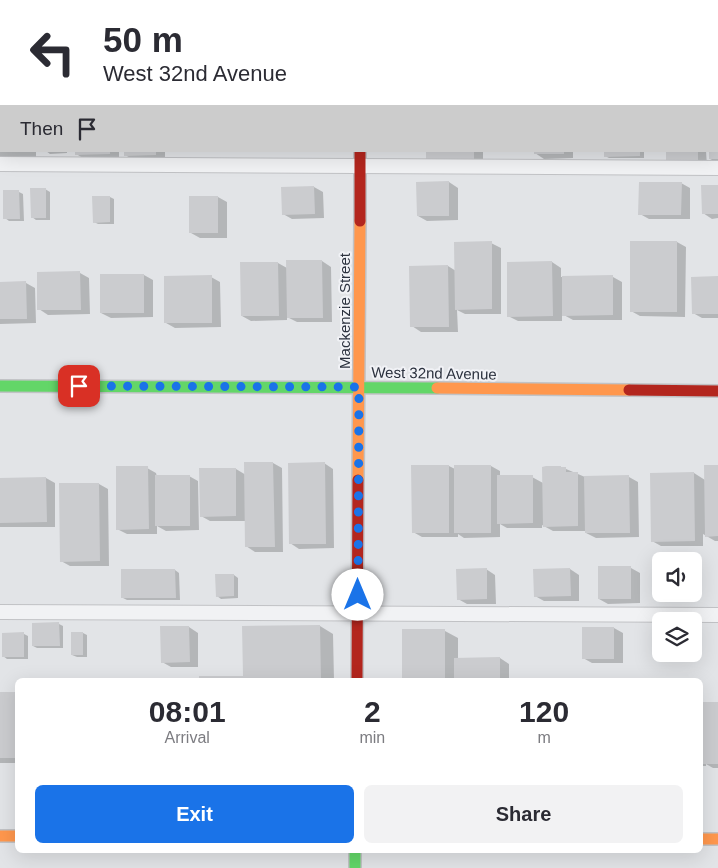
<!DOCTYPE html>
<html lang="en">
<head>
<meta charset="utf-8">
<style>
  body { margin:0; font-family:Arial,sans-serif; background:#f2f2f3; color:#2b2b33; height:100vh; display:flex; flex-direction:column; font-size:19px; white-space:nowrap }
  * { box-sizing:border-box; margin:0 }
  p { font-size:16px; color:#7c7c81 }
  .icon { flex:none; width:28px; height:28px; fill:none; stroke:currentColor; stroke-width:2; stroke-linecap:round; stroke-linejoin:round }
  .map { position:relative; flex:1; overflow:hidden }
  .details { position:absolute; left:15px; top:678px; width:688px; height:175px; display:flex; flex-direction:column; background:#fff; border-radius:8px; box-shadow:0 5px 20px #0002 }
  .details>* { flex:none }
  .guide { position:absolute; left:0px; top:0px; width:719px; height:152px; box-shadow:0 5px 20px #0002; background:#fff; color:#2b2b33; overflow:hidden }
  .fabs { position:absolute; left:652px; top:552px; display:grid; gap:10px }
  .fabs a { display:grid; place-items:center; width:50px; height:50px; border-radius:8px; background:#fff; box-shadow:0 5px 20px #0002; font-size:25px }
  .pin { position:absolute; display:grid; place-items:center; width:42px; height:42px; color:#fff; margin:-21px; border-radius:10px; box-shadow:0 2px 8px #0006 }
  .me { position:absolute; width:55px; margin:-28px; rotate:0deg; stroke-linejoin:round; filter:drop-shadow(0 0 4px #0008) }
  .turn { display:flex; align-items:center; gap:18px; height:105px; padding:0 20px; font-size:22px }
  .turn .icon { width:65px; height:65px; stroke-width:2.5 }
  .turn b { display:block; font-size:35px; line-height:42px }
  .then { display:flex; align-items:center; height:48px; padding:0 20px; background:#0003; gap:10px; font-size:19px }
  .eta { display:flex; justify-content:space-evenly; align-items:center; height:85px; text-align:center }
  .eta b { font-size:30px; font-weight:800; line-height:35px }
  .cta { display:flex; gap:10px; margin-top:auto; padding:10px 20px }
  .cta a { flex:1; height:58px; border-radius:8px; background:#1a73e8; color:#fff; font-size:20px; font-weight:800; line-height:58px; text-align:center }
  .cta a+a { background:#f2f2f3; color:#2b2b33 }
  .map>svg:first-child { display:block }
  .shadow { fill:#0003 }
  .building { fill:#cbcccf }
  .lines { fill:none; stroke-linecap:round; stroke-linejoin:round }
  .lane-casing { stroke:#c1c2c5; stroke-width:16 }
  .fast-casing { stroke:#c1c2c5; stroke-width:14 }
  .slow-casing { stroke:#c1c2c5; stroke-width:14 }
  .jam-casing { stroke:#c1c2c5; stroke-width:14 }
  .lane { stroke:#f1f2f4; stroke-width:14 }
  .fast { stroke:#63d668; stroke-width:11 }
  .slow { stroke:#ff974d; stroke-width:11 }
  .jam { stroke:#b3261e; stroke-width:11 }
  .route { stroke:#1a73e8; stroke-width:9; stroke-dasharray:0 16.2 }
  .labels { text-anchor:middle; dominant-baseline:central; stroke-width:4; stroke-linejoin:round; paint-order:stroke }
  .street-label { font-size:15px; fill:#2b313e; stroke:#f1f2f6 }
</style>
</head>
<body>
<div class="map">
<svg width="718" height="868" viewBox="0 0 718 868">
  <rect width="100%" height="100%" fill="#e2e4e7"/>
  <path class="shadow" d="M0,28H1L0,84Z
    M718,125V161H714L710,159L718,151Z
    M0,128L1,151H36V157L0,158Z
    M46,151H67V153L50,154Z
    M76,151H119V159H85L76,154Z
    M125,151H165V160H134L125,155Z
    M427,151H483V169Z
    M535,151H573V158L544,159L535,153Z
    M605,151H644V158H609L605,156Z
    M667,151H706L707,166Z
    M449,182L458,188V220L427,221L418,216Z
    M681,183L690,188V219H649L640,214Z
    M718,186V218L712,219L703,213Z
    M314,187L323,192L324,218L292,219L283,214Z
    M45,189L50,192V220H36L32,217Z
    M4,192H19L23,194L24,221H9L5,218Z
    M110,197L114,199V224H98L94,222Z
    M218,197L227,202V238H200L191,233Z
    M677,242L686,247L685,317L640,316L631,311Z
    M491,243L501,248V314H465L457,310L458,332H421L412,326L448,266L456,271Z
    M322,261L331,267L332,322H297L287,317V320L251,321L242,316L278,263L287,268Z
    M552,262L561,268V277H613L622,282V320H573L562,314V321H518L508,316Z
    M38,273H80L89,278L90,314L48,315L39,309Z
    M144,275L153,280V317L111,318L101,313Z
    M211,277L220,282L221,327L175,328L166,323Z
    M718,278V318H702L693,313Z
    M0,283H26L35,288L36,323L0,324Z
    M245,463H273L282,468L283,552H255L246,546V521H210L201,516L236,469L246,475Z
    M324,463L333,469L334,548L299,549L290,543Z
    M449,466L455,469L491,466L500,471V477H532L543,483L566,469L585,477H629L638,482L639,537L596,538L586,533V531H553L542,525V528H507L500,524V537L464,538L458,534V537H422L413,532Z
    M718,466V541H715L703,534V546H661L652,541L694,473L705,480Z
    M147,468L156,473L157,477L189,476L198,481L199,530L166,531L157,526V534H127L117,529Z
    M46,478L55,483V527H0V479Z
    M99,484L108,489L109,566H70L61,561Z
    M631,568L640,573V603L608,604L599,599Z
    M486,569L495,575L496,604H467L458,599Z
    M570,569L579,575V601H544L535,596V570Z
    M122,570H175L179,573L180,600H127L123,598Z
    M234,575L238,578V598L221,599L217,596Z
    M59,624L63,626V648H37L33,646Z
    M320,626L333,634L334,680H200L244,677L243,627Z
    M189,627L198,633V667H171L162,662Z
    M614,628L623,633V663H592L583,658Z
    M445,631L458,638V659L500,658L509,664V680H403Z
    M83,633L87,635V657H77L72,655Z
    M24,634L28,636V659H7L3,656Z
    M0,693H18V763H0Z
    M718,703V768H713L706,764V766H700V706L703,708Z"/>
  <path class="building" d="M75,151H110V154L75,155Z
    M124,151H156V155L124,156Z
    M426,151H474V164L426,165Z
    M534,151H564V154H534Z
    M604,151H640V156L604,157Z
    M666,151H698V162H666Z
    M709,151H718V159H709Z
    M449,181V216H417L416,182Z
    M639,182H682L681,215H638Z
    M701,185H718V214H702Z
    M314,186L315,214L282,215L281,187Z
    M30,188H46V218H31Z
    M3,190H19L20,219H3Z
    M92,196H110V222L93,223Z
    M189,196H218V233H189Z
    M492,241V309L455,310L454,242Z
    M630,241H677V312H630Z
    M286,260H322L323,318H287Z
    M552,261L553,316L507,317V262Z
    M240,262H278L279,316H241Z
    M448,265L449,327H410L409,266Z
    M80,271L81,310H37V272Z
    M100,274H144V313H100Z
    M212,275V323H164V276Z
    M613,275V315L562,316V276Z
    M718,276V314H692L691,277Z
    M26,281L27,319H0V282Z
    M244,462H273L275,547H245Z
    M325,462L326,544H289L288,463Z
    M411,465H449V533H412Z
    M454,465H491V533H454Z
    M704,465H718V536L705,537Z
    M116,466H148L149,529L116,530Z
    M546,466H561V467H566V472H578V526L543,527L542,467Z
    M199,468H236V516L200,517Z
    M694,472L695,541L651,542L650,473Z
    M155,475H190V526H155Z
    M497,475H533V523L497,524Z
    M629,475L630,533H585L584,476Z
    M46,477L47,522L0,523V478Z
    M59,483H99L100,561L60,562Z
    M598,566H631V599H598Z
    M487,568V599L457,600L456,569Z
    M570,568L571,596L534,597L533,569Z
    M121,569H175L176,598H121Z
    M215,574H234V596L216,597Z
    M59,622L60,646H32V623Z
    M320,625L321,680H199V676H243L242,626Z
    M160,626H189L190,662L161,663Z
    M582,627H614V659H582Z
    M402,629H445V680H402Z
    M24,632V657H2V633Z
    M71,632H83V655H71Z
    M500,657V680H454V658Z
    M0,692H18V758H0Z
    M702,702H718V764H703Z"/>
  <g class="lines">
    <g class="lane-casing">
      <path id="lane" d="M0,164L718,168
        M0,612L718,615"/>
    </g>
    <g class="fast-casing">
      <path id="fast" d="M0,386L437,388
        M355,850V868"/>
    </g>
    <g class="slow-casing">
      <path id="slow" d="M437,388L629,390
        M358,480L360,221
        M0,836H18
        M700,839H718"/>
    </g>
    <g class="jam-casing">
      <path id="jam" d="M361,0V1
        M360,221V151
        M629,390L718,391
        M357,680L358,480"/>
    </g>
    <use href="#lane" class="lane"/>
    <use href="#fast" class="fast"/>
    <use href="#slow" class="slow"/>
    <use href="#jam" class="jam"/>
  </g>
  <g class="lines">
    <path class="route" d="M79,386L359,387L358,595"/>
  </g>
  <g class="labels">
    <g class="street-label">
      <text transform="translate(344 311) rotate(-90)">Mackenzie Street</text>
      <text transform="translate(434 373) rotate(1)">West 32nd Avenue</text>
    </g>
  </g>
</svg>
<div class="fabs">
<a><svg class="icon" aria-label="sound" viewBox="0 0 24 24"><path d="M4 9h4l5-4v14l-5-4H4zM17 9q2 3 0 6"/></svg></a>
<a><svg class="icon" aria-label="layers" viewBox="0 0 24 24"><path d="M12 4l9 5-9 5-9-5zM3 14l9 5 9-5"/></svg></a>
</div>
<div class="pin" style="left:79px;top:386px;background:#d93025"><svg class="icon" aria-label="arrive" viewBox="0 0 24 24"><path d="M6 21V4h12l-3 4 3 4H6"/></svg></div>
<svg class="me" style="left:358px;top:595px" viewBox="-20 -20 40 40"><circle r="19" fill="#fff"/><path d="M0-13L10 11 0 6-10 11z" fill="#1a73e8"/></svg>
<div class="guide">
<div class="turn"><svg class="icon" aria-label="left" viewBox="0 0 24 24"><path d="M17 20v-9H6M10 6l-5 5 5 5"/></svg><div><b>50 m</b>West 32nd Avenue</div></div>
<div class="then">Then<svg class="icon" aria-label="arrive" viewBox="0 0 24 24"><path d="M6 21V4h12l-3 4 3 4H6"/></svg></div>
</div>
<section class="details">
<div class="eta">
<div><b>08:01</b><p>Arrival</p></div>
<div><b>2</b><p>min</p></div>
<div><b>120</b><p>m</p></div>
</div>
<div class="cta"><a>Exit</a><a>Share</a></div>
</section>
</div>
</body>
</html>
